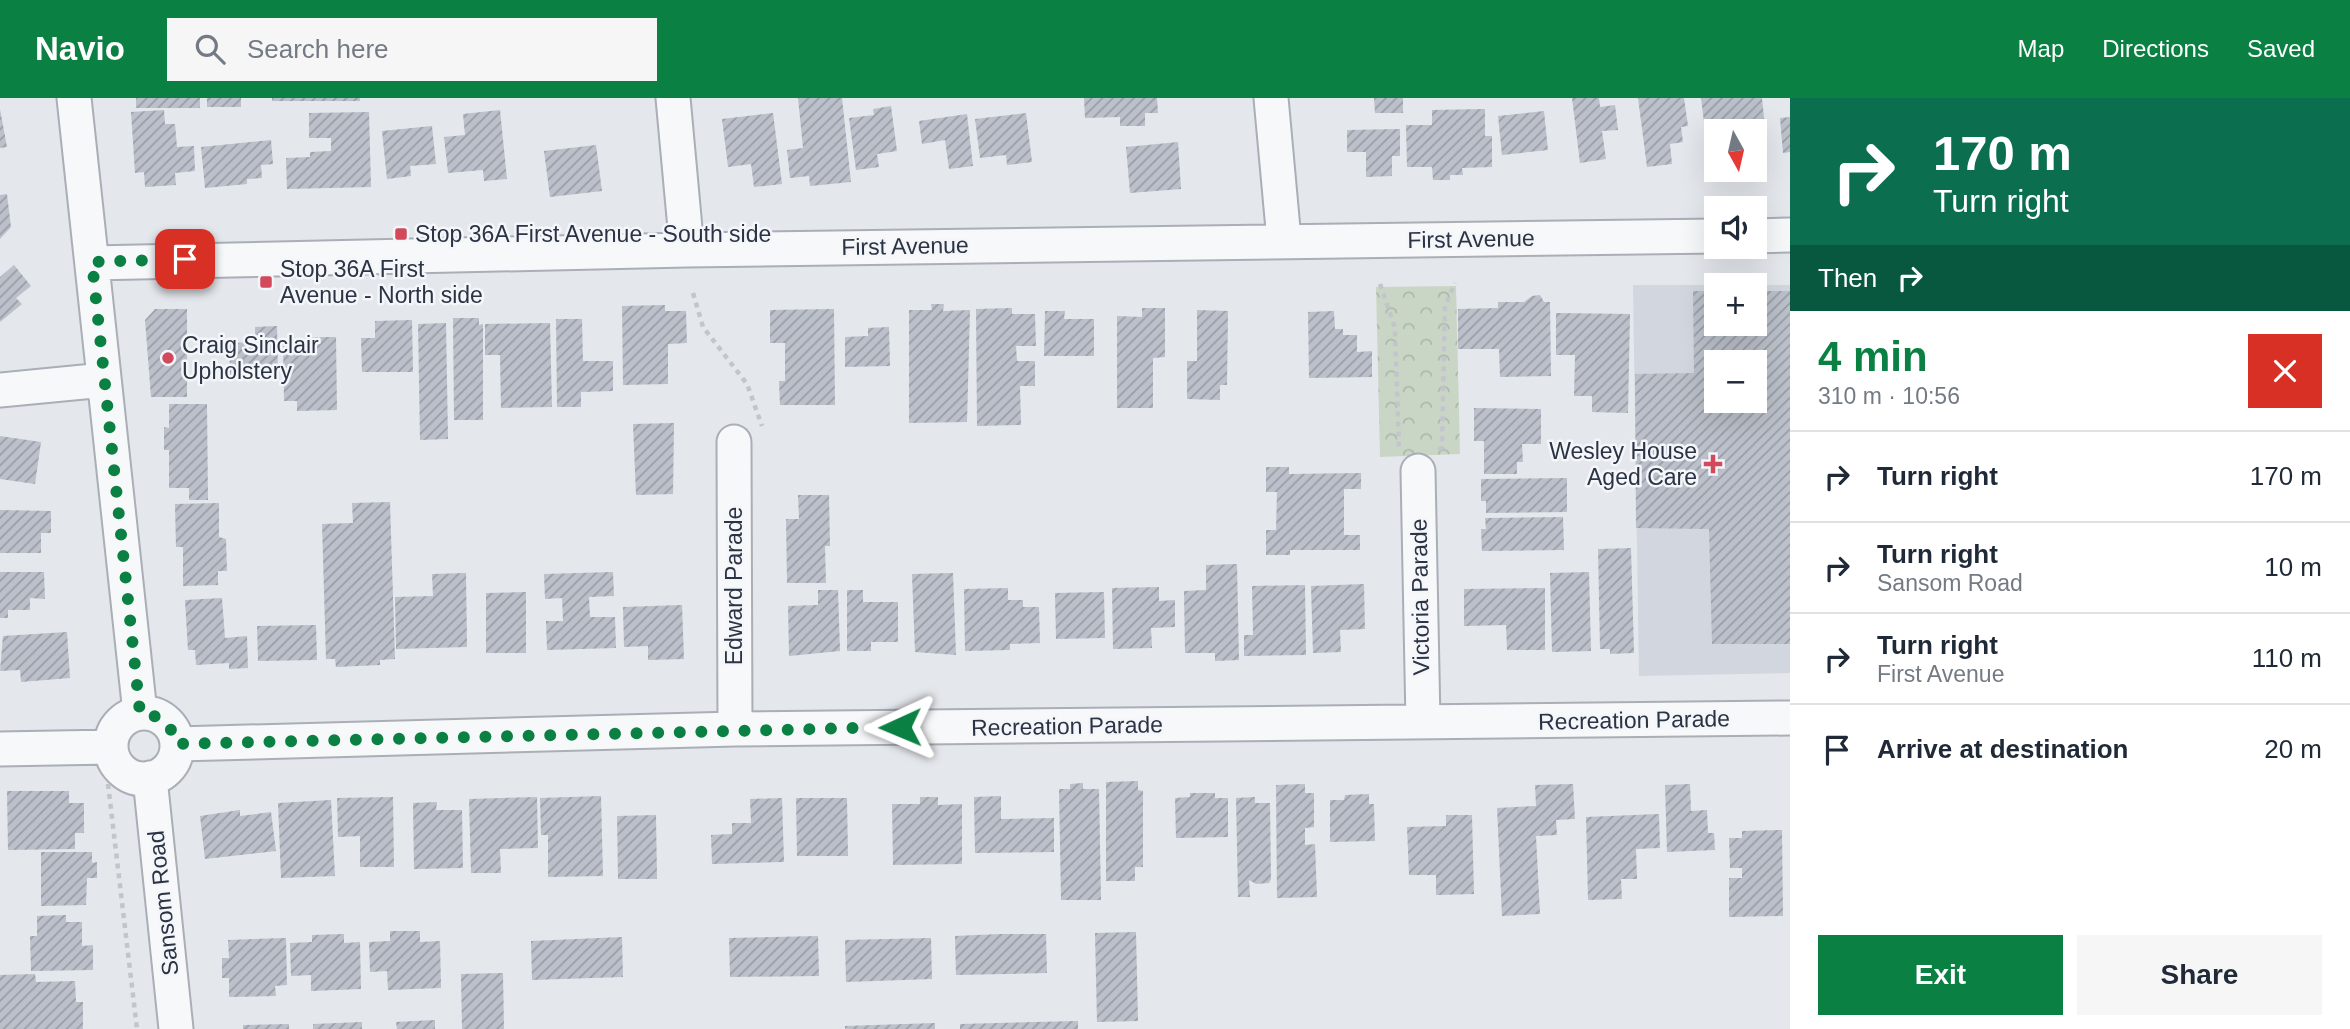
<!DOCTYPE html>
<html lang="en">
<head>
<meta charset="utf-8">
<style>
  body { margin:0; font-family:Helvetica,sans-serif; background:#f6f6f7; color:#1f2937; height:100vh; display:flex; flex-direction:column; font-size:26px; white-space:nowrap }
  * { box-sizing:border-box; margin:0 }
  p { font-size:23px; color:#747a83 }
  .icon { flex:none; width:38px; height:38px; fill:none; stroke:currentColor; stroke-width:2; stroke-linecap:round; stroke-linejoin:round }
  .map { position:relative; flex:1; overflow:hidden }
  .sheet { display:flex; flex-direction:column; background:#fff; width:560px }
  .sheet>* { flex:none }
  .guide { background:#0b6e4f; color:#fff; overflow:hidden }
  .needle { width:46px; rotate:172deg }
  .buttons { position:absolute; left:1704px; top:21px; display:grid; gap:14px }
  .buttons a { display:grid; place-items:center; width:63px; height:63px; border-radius:0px; background:#fff; box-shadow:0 7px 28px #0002; font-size:35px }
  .pin { position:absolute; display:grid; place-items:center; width:60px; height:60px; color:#fff; margin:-30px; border-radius:14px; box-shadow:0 4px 10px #0006 }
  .me { position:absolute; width:77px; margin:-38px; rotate:269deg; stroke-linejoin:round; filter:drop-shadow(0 0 5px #0008) }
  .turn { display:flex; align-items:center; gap:24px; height:147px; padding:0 28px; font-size:32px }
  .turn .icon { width:91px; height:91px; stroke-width:2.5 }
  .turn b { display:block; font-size:49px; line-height:60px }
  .then { display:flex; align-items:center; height:66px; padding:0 28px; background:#0003; gap:14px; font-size:26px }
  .round { display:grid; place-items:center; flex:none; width:74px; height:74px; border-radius:0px; background:#f6f6f7 }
  .headline { display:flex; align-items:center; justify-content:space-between; height:119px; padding:0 28px }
  h1 { font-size:42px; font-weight:700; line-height:52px; color:#0b8043 }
  .primary-button { display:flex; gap:14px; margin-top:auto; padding:14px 28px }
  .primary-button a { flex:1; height:80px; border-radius:0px; background:#0b8043; color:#fff; font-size:28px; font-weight:700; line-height:80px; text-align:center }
  .primary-button a+a { background:#f6f6f7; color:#1f2937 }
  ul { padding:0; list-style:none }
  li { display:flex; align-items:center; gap:21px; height:91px; padding:0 28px; border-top:2px solid #e0e1e3 }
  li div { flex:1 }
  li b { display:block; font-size:26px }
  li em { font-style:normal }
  header { display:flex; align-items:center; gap:42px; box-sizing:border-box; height:98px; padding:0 35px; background:#0b8043; color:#fff }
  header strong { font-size:33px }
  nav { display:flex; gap:38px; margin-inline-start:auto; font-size:24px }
  .search { width:490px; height:63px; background:#f6f6f7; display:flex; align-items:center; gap:18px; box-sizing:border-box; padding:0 24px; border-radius:0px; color:#747a83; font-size:26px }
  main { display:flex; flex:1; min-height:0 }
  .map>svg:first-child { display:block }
  .built { fill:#d2d6de; fill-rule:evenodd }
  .park { fill:url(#park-crowns) }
  .building { fill:url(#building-hatch); fill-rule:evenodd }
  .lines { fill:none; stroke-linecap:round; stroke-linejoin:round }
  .minor-casing { stroke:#a9aeb7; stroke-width:37 }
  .path { stroke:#c2c5cb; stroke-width:4.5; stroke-dasharray:5 5; stroke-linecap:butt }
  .minor { stroke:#f7f8fa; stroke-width:33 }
  .route { stroke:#0b8043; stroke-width:12; stroke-dasharray:0 21.6 }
  .poi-dot { fill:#d1495b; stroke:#f4f6f9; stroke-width:2.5 }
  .labels { text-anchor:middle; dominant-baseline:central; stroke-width:5; stroke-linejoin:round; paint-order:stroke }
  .poi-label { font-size:23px; fill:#2b3445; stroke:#f4f6f9; text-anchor:start }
  .street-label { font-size:23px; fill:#2b3445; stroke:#f4f6f9 }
</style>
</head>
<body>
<header>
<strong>Navio</strong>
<div class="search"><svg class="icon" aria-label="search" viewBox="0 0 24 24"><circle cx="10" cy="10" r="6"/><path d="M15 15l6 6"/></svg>Search here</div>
<nav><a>Map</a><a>Directions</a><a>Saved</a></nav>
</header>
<main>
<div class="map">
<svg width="1790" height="931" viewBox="0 0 1790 931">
  <defs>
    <pattern id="park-crowns" width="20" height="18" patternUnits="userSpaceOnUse" patternTransform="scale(1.75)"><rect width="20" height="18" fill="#c9d6c5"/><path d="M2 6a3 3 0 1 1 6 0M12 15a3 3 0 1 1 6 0" fill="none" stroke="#adb8ab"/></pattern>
    <pattern id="building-hatch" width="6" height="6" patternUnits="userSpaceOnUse" patternTransform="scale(1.75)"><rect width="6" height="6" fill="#bbc0ca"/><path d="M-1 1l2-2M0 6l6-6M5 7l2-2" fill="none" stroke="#989da6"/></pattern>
  </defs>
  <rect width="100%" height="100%" fill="#e4e7ec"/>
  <path class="built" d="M1633,187H1790V575L1639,578ZM1717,187H1755V226H1717ZM1717,264H1755V303H1717Z"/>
  <path class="park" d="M1456,188L1460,356L1380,359L1376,189Z"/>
  <path class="building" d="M136,0H200V10H136Z
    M207,0H241V9H207Z
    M272,0H360V3H272Z
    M798,0H842L851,84L810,88L809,78L790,80L787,52L803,50Z
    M1084,0H1157L1158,15H1145V28H1120V19L1085,20Z
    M1374,0H1403V15H1375Z
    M1572,0H1599L1600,9L1615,7L1618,32L1602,33L1606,61L1580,65Z
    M1638,0H1684L1688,28L1681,29L1683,44L1670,46L1672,66L1647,69Z
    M1701,0H1762L1767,49L1755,51V33H1717V64H1709Z
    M891,8L897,53L877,56L879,69L856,72L849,20L874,17L873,11Z
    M0,11L7,49L0,50Z
    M1485,11V38H1492V69L1462,70L1463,77H1450V82H1433L1432,69H1407L1406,27H1432V12Z
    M164,12L165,26H175L177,49L194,48L195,73L175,75L176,87L145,89L144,74L135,75L131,14Z
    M500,12L507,81L484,83L483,72L448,75L444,39L465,37L463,16Z
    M1544,13L1548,52L1502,57L1498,18Z
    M369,14L371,89L287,91L286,60L310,59V54L331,53V40H309V15Z
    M773,15L782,86L754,89L751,66L728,69L722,21Z
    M1026,15L1032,64L1007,67L1006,57L980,60L975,21Z
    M967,16L973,68L949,71L945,42L922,46L919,23Z
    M1790,19V54L1783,55L1780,20Z
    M432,28L436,66L410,68L411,78L387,81L382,33Z
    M1400,31V58H1392V78L1366,79V54H1347V32Z
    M271,42L273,66L261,67L262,80L247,81V86L205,90L201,49Z
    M1178,44L1181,91L1130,95L1126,49Z
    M596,47L602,93L550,99L544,53Z
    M7,96L11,129L0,141V97Z
    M14,167L31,188L16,200L22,206L0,224V179Z
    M1693,193H1717V226H1755V193H1790V546H1712L1709,431L1636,430L1635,276L1694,275ZM1717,264H1755V303H1717Z
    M1540,197L1544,204H1550L1551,278L1500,279L1499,251H1458V211L1498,210V204H1524L1532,198Z
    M931,206H944L943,213L970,212L967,324L909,325V212H932Z
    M665,207V213H686L687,245L668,246V286L623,287L622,208Z
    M1012,210V216H1035L1036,248H1016L1017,263H1035V288H1020L1021,327L977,328L976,211Z
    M1142,210H1165V259L1153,260V310H1117V218L1142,219Z
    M155,211H187V299H151L145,222Z
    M834,211L835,307H780L779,283H785V245H770V212Z
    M1197,212L1228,213L1227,287H1220V302L1187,301V263H1197Z
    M1045,213H1065L1064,221H1094V258H1044Z
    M1334,213L1335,231H1343V237H1357V254L1372,253V279L1309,280L1308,214Z
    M1556,215L1630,216L1628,315L1592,314V298H1574L1575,257H1556Z
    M453,220H479V227L483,226V322H454Z
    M556,221H582L583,263H613V293L581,294V309H557Z
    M412,222L413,274H362L361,240H375V223Z
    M446,225L448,341L420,342L418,226Z
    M550,225L552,309L501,310L500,257H485V226Z
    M277,228L278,277L230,278L229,245L255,244V229Z
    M889,229L890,268L845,269V239L868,238V230Z
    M307,239H336L337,312L297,313V303H284L283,245H307Z
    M169,306H207L208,402H189V390H169V352H164V329L169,330Z
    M1474,310L1541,311V346H1522L1523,364H1517V376H1484V343H1474Z
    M674,325L673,396L636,397L633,326Z
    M0,338L41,344L35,386L0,381Z
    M1266,369H1289V376L1361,375V391H1344V437H1360V452H1290V457H1266V432H1276L1277,394H1266Z
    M1567,380V414L1486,415V403H1481V381Z
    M798,397H829L830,448H825L826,485H787L786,421H799Z
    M390,404L395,561L380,562V567L336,569L335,561H326L322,426L353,425L352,405Z
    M219,405V439L226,441L227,473H218V487L183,488V449H176L175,406Z
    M0,412L51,413V435H41V455H0Z
    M1563,419L1564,452L1482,453L1481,431H1486L1485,420Z
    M1631,450L1634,555L1610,556V551H1600L1598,451Z
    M1237,466L1239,562L1215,563V555H1185L1184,493L1206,492V467Z
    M0,474H44L45,501L30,500V512H8V520H0Z
    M613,474L614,498L589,499L590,519H615L616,550L547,552L546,523H563L562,500L545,501L544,476Z
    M1589,474L1591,553L1552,554L1550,475Z
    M466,475L467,549L396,551L395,499L433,498L432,476Z
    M953,475L956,557L915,554L912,476Z
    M1364,486L1365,531L1340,532L1341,554L1313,555L1311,488Z
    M1305,487L1306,557L1244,558V537H1253L1252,488Z
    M1159,489V503L1175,502V529L1151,530L1152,550L1113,551L1112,490Z
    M1008,490V502H1023V509H1039L1040,545L1010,546V552L965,553L964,491Z
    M1545,490V552H1507L1506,527L1464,528V491Z
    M818,492H838L840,553L789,558L788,508L818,507Z
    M847,492H863V504H898V544H871V553H847Z
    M526,494V555H486V495Z
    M1104,494L1105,540L1056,541L1055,495Z
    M222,500L225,540L247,538L248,570L229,571V565L196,567L195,552H188L185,502Z
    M682,507L684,561L648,562V548L624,549L623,509Z
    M316,527L317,562L258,563L257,528Z
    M67,534L70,580L21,584L20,572L0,573L3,538Z
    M1138,683V692L1143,693V769H1135V783H1106V684Z
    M1083,685V691H1099L1101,802H1061L1059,691H1070V686Z
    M1305,686V695H1314V729L1305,730V747L1315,746L1317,799L1277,800L1276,687Z
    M1573,686L1575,721L1556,722L1557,737L1536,738L1540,816L1502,818L1497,710L1536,708L1535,687Z
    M1690,686L1691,713L1707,712L1708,735H1714L1715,752L1667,754L1665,687Z
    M7,693H69V705H84V735H75V751L8,752Z
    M1190,695H1215V700H1228V739L1176,740L1175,700L1190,699Z
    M1369,696V706H1374L1375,743L1330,744V702H1344L1345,697Z
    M601,698L603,778L548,779V737H541L540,700Z
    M1001,698V721L1054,720V754L975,755L974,699Z
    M393,699L394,769H360V738L338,739L337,700Z
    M537,699L538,750L500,751L501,775H471L469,701Z
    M920,699H938V707L962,706V766L893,767L892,706H920Z
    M1255,699V705H1270L1271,781L1269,785L1256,786L1249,782L1250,799H1238L1236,700Z
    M782,700L784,764L712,766L711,737L732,736V725H751L750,701Z
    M796,700H847L848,758H797Z
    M331,702L335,778L281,780L278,705Z
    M437,704L436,712H462L463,770L414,771L413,705Z
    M240,712V718L271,714L276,753L205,761L200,718Z
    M1659,716L1660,750L1636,751L1637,781H1621L1622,801L1588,802L1586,719Z
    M656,717L657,781H618L617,718Z
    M1446,717H1472L1474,796L1436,797V777H1409L1407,729L1446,728Z
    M1782,732L1783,818L1729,819V780H1742V770H1730L1729,740H1742V733Z
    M41,754H92V765L97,764V780H87L86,807L41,808Z
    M66,817V824H82V848L93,847V872L31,873L30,838H37V818Z
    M390,833H420V844L440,843L441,890L388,892L387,873L370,874L369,844L390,843Z
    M1136,834L1138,923L1097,924L1095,835Z
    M344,836V845L360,844L361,891L311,893V877L291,878L290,845L312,844V837Z
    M1000,836H1046L1047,875L956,877L955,838Z
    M818,838L819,878L730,879L729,840Z
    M622,839L623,879L532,882L531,843Z
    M286,840L287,887L275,888L276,898L229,899V880H222V860H229L228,842Z
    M931,840L932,881L846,884L845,842Z
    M503,875L504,931H462L461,876Z
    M35,876L36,884L75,883L76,904H83V931H0V877Z
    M435,922V931H397L396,924Z
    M1078,923V931H960V926Z
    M362,924V931H313V926Z
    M935,925V931H845V928Z
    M289,926V931H243V927Z"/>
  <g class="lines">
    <g class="minor-casing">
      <path id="minor" d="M74,0L140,615
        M673,0L687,152
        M1271,0L1284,142
        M1755,138L1790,137
        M92,165L687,152L1717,138
        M0,292L104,282
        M734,344L735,631
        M1418,373L1423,624
        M111 648a33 33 0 1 1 66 0a33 33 0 1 1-66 0Z
        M177,646L735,631L1790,620
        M0,651L111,649
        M150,680L176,931"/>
    </g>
    <path class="path" d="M1380,186L1395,230L1399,352
      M693,195L703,229L747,286L762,328
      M1439,352L1442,349L1445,208L1455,185
      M108,686L137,931"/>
    <use href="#minor" class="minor"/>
  </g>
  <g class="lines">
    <path class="route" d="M185,161L92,164L140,615C161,617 171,626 177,646L900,629"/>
  </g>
  <g class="poi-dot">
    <rect x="394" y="129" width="14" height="14" rx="3.5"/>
    <rect x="259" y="177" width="14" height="14" rx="3.5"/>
    <circle cx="168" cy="260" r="7"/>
    <path d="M1709.5 355.5h7v7h7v7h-7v7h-7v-7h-7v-7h7z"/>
  </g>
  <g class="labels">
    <g class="poi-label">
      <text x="415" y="136">Stop 36A First Avenue - South side</text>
      <text x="280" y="171">Stop 36A First<tspan x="280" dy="26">Avenue - North side</tspan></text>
      <text x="182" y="247">Craig Sinclair<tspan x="182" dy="26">Upholstery</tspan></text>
      <text x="1697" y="353" text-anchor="end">Wesley House<tspan x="1697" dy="26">Aged Care</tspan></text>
    </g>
    <g class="street-label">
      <text transform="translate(1471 141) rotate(-1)">First Avenue</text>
      <text transform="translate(905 148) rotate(-1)">First Avenue</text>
      <text transform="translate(734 488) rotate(-90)">Edward Parade</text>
      <text transform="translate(1420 499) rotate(-91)">Victoria Parade</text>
      <text transform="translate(1634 622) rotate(-1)">Recreation Parade</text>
      <text transform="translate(1067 628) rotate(-1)">Recreation Parade</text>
      <text transform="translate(163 805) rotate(-96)">Sansom Road</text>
    </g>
  </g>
</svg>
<div class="buttons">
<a><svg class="needle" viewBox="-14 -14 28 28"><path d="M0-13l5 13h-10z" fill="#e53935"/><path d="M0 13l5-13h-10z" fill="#747a83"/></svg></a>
<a><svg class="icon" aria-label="sound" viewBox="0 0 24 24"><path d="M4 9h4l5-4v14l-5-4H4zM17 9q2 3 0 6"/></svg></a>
<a>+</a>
<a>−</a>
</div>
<div class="pin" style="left:185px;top:161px;background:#d93025"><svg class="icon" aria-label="arrive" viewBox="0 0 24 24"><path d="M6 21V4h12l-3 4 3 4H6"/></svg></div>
<svg class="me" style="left:900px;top:629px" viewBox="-20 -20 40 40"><path d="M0-17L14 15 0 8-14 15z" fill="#0b8043" stroke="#fff" stroke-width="4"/></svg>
</div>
<section class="sheet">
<div class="guide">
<div class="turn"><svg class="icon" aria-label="right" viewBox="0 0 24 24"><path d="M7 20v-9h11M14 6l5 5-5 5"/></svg><div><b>170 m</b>Turn right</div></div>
<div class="then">Then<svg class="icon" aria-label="right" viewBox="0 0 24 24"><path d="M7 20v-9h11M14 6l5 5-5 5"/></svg></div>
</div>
<div class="headline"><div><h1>4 min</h1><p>310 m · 10:56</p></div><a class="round" style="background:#d93025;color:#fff"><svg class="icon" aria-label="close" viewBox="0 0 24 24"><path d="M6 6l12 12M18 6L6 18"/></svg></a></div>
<ul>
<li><svg class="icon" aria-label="right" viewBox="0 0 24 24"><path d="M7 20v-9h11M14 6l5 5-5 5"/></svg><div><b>Turn right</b></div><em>170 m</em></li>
<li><svg class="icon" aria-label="right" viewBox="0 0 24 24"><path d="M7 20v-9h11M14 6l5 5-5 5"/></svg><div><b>Turn right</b><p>Sansom Road</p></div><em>10 m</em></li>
<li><svg class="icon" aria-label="right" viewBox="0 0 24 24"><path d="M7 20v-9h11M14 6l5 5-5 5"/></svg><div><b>Turn right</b><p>First Avenue</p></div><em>110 m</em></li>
<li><svg class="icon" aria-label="arrive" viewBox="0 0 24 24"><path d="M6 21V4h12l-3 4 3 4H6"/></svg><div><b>Arrive at destination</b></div><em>20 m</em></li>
</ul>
<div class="primary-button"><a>Exit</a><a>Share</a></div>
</section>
</main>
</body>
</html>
